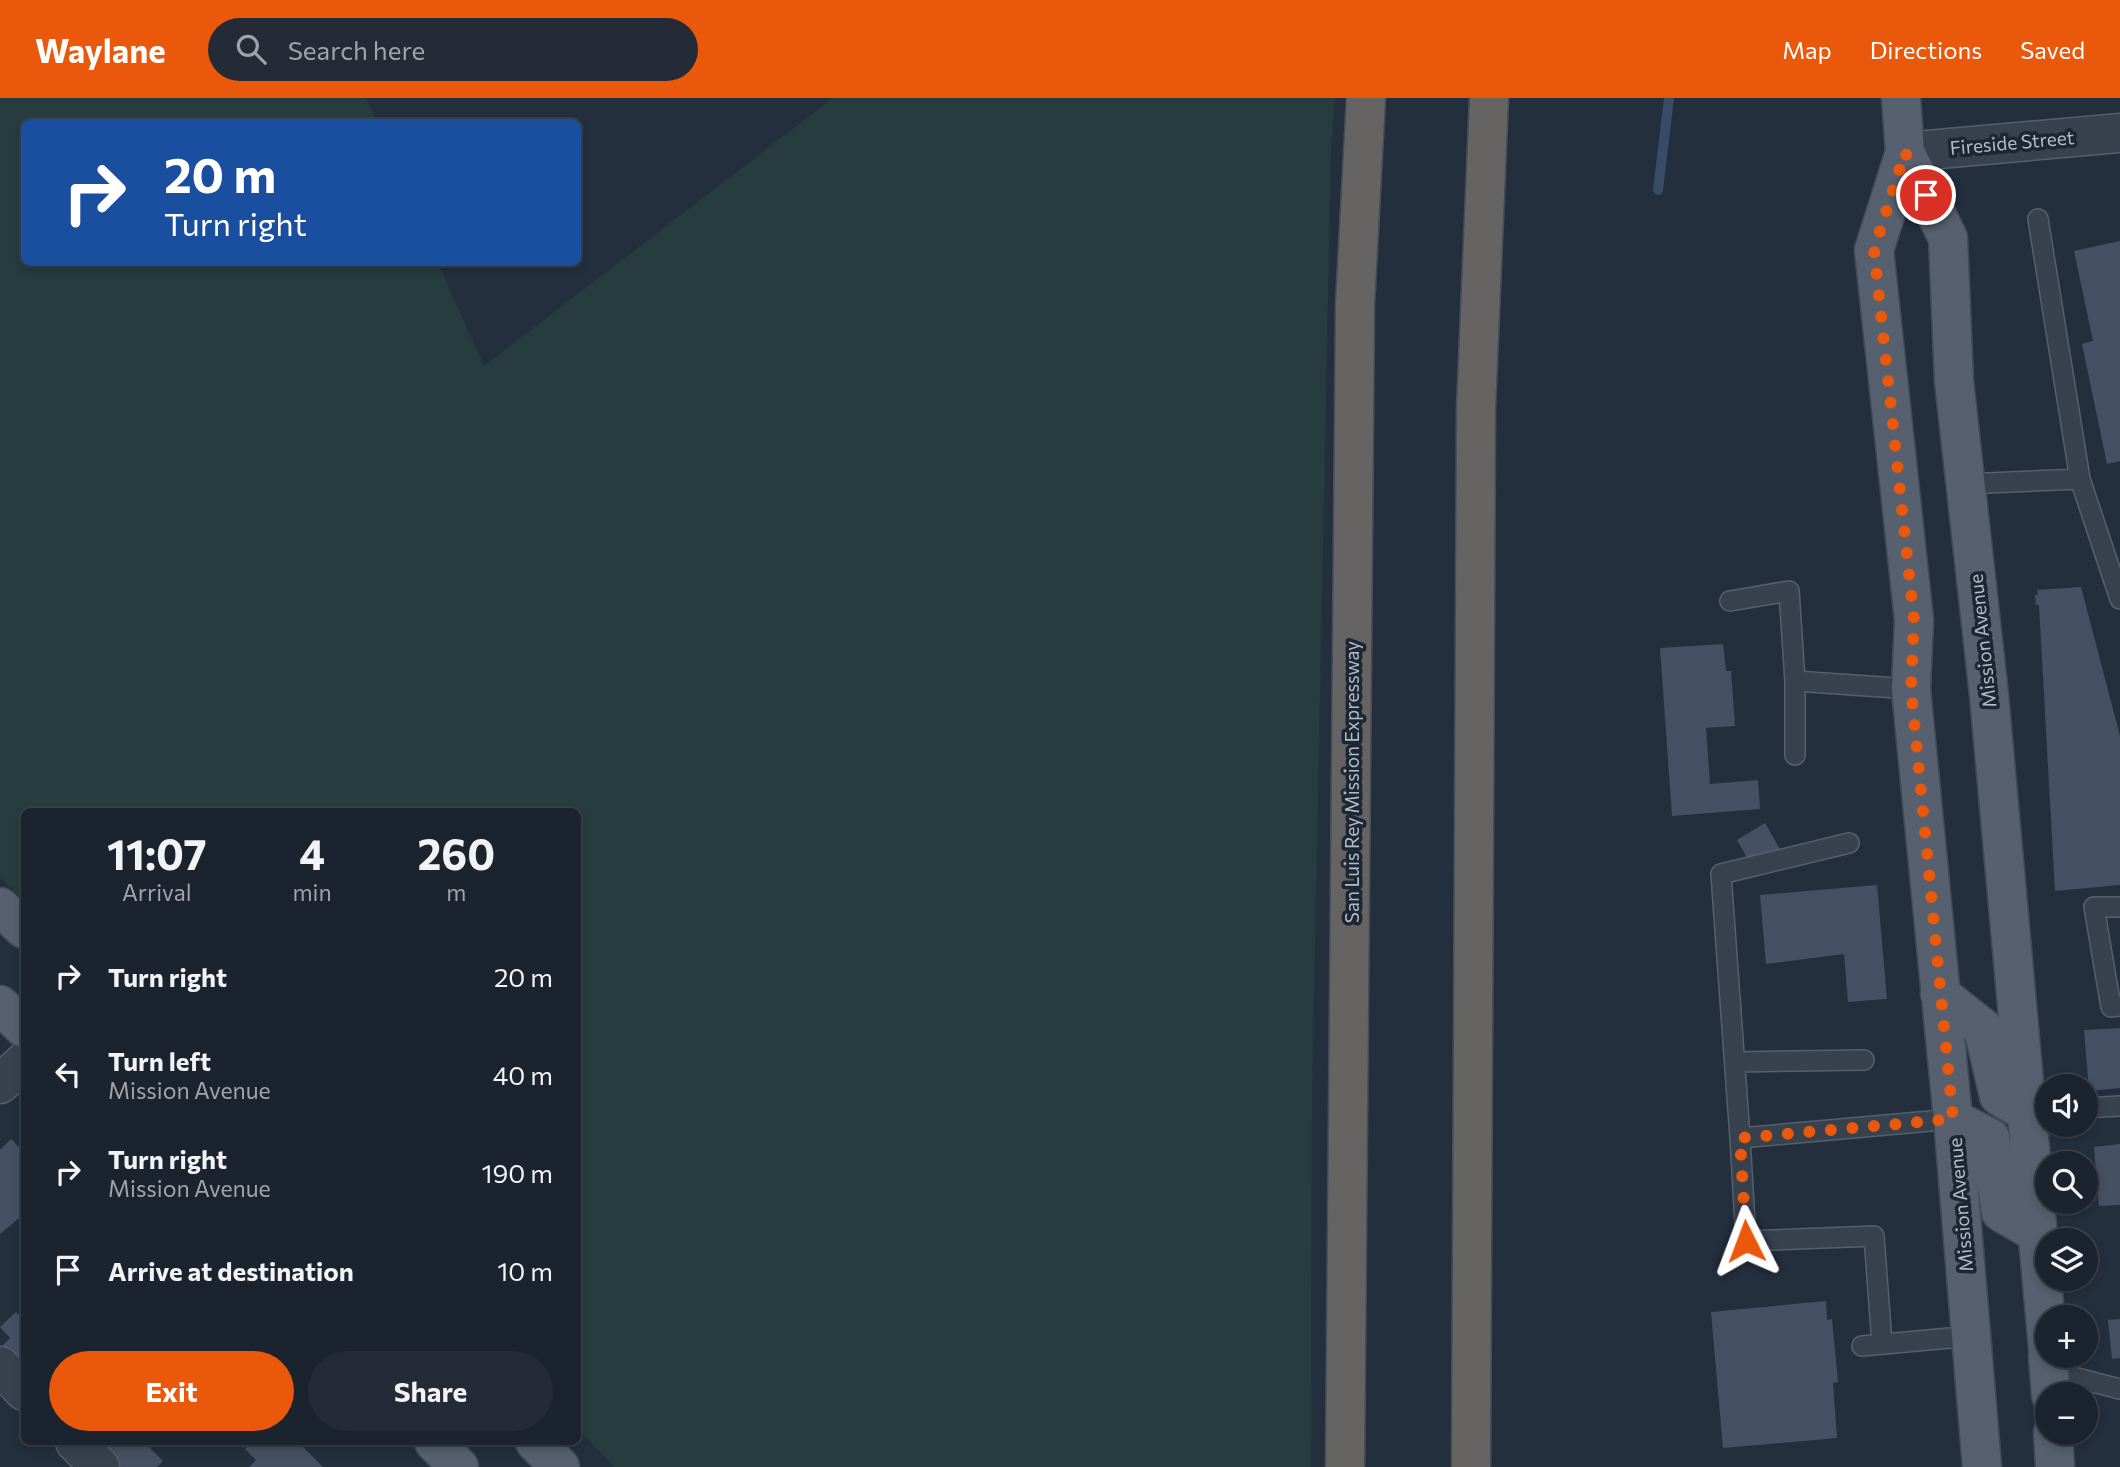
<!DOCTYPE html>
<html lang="en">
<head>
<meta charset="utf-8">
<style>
  body { margin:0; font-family:Commissioner,sans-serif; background:#242b36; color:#f1f3f6; height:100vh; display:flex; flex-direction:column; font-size:26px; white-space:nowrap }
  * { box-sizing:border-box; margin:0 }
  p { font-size:23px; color:#a0a4aa }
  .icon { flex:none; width:38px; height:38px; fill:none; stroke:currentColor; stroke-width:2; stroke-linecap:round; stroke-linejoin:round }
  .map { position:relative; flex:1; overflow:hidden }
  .details { position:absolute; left:21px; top:710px; width:560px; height:637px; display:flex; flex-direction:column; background:#1b232e; border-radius:10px; box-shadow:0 4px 10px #0003,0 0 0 2px #39404a }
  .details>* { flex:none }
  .guide { position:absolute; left:21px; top:21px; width:560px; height:147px; border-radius:10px; box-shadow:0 4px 10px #0003,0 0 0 2px #39404a; background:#1a4fa0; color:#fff; overflow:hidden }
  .controls { position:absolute; left:2035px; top:976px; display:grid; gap:14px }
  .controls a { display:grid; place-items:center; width:63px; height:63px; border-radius:50%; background:#1b232e; box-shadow:0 4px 10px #0003,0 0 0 2px #39404a; font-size:35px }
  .pin { position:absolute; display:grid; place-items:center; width:60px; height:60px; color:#fff; margin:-30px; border:4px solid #fff; border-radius:50%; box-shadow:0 2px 7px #0007 }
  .me { position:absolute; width:77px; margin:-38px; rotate:357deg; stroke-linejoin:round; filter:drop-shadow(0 0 5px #0008) }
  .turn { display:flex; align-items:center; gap:24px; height:147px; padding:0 28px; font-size:32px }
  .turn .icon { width:91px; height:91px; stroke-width:2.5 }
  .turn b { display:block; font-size:49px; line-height:60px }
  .eta { display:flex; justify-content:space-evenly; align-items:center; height:119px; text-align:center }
  .eta b { font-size:42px; font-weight:700; line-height:49px }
  .primary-button { display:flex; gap:14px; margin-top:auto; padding:14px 28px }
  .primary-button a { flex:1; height:80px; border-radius:42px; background:#ea580c; color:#fff; font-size:28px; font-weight:700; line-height:80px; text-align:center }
  .primary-button a+a { background:#242b36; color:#f1f3f6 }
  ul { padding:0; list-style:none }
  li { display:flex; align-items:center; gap:21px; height:98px; padding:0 28px }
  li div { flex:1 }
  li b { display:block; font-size:26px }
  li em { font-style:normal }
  header { display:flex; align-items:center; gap:42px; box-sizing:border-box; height:98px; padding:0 35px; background:#ea580c; color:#fff }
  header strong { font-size:33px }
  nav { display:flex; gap:38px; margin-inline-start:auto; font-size:24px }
  .search { width:490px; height:63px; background:#242b36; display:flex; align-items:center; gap:18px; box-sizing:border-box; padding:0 24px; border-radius:38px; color:#a0a4aa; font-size:26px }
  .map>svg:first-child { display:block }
  .green { fill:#263c3f }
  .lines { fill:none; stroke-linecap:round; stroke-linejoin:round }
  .stream { stroke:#394c67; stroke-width:10 }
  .building { fill:#455162 }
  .service-casing { stroke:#565f6c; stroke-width:22 }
  .minor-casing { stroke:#565f6c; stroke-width:41 }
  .tertiary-casing { stroke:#565f6c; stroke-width:41 }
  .primary-casing { stroke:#414a57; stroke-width:41 }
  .trunk-casing { stroke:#434c59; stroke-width:41 }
  .service { stroke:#38414e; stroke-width:19 }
  .minor { stroke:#38414e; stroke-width:38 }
  .tertiary { stroke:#38414e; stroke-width:38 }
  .primary { stroke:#56606e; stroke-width:38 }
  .trunk { stroke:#656462; stroke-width:38 }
  .route { stroke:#ea580c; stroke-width:12; stroke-dasharray:0 21.6 }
  .labels { text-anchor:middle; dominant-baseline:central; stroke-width:7; stroke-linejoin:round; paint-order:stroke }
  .street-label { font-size:19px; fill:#b4bcc9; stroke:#1d2633 }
</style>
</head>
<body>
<header>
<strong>Waylane</strong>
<div class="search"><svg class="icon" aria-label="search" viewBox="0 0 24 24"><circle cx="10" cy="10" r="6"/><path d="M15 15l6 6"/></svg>Search here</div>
<nav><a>Map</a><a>Directions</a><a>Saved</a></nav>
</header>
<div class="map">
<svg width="2120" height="1369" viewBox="0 0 2120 1369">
  <rect width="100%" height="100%" fill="#242f3e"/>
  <path class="green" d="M0,0H366L377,24H24V164L438,165L484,268L833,0H1335L1331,50L1312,996L1311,1369H614L578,1331V714H24V803L0,780Z"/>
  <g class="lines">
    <path class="stream" d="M1658,92L1669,0"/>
  </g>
  <path class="building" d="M2120,143V363L2107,366L2082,246L2093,243L2074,153Z
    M2081,489L2120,638V787L2055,793L2039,507H2036L2035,497H2038L2037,492Z
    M1723,546L1726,573H1731L1735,628L1706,630L1710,686L1758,682L1760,711L1672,718L1660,550Z
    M1765,725L1785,760L1757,777L1737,742Z
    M1877,787L1887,901L1848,904L1844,856L1766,866L1760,797Z
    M2120,930V990L2089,993L2084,932Z
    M11,1041L24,1054V1116L0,1136V1052Z
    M2120,1046V1107L2099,1108L2094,1049Z
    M1826,1203L1827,1222L1832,1221L1838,1284L1833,1285L1837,1340L1723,1350L1711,1214Z
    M16,1214L24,1223V1273L1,1249L10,1240L0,1229Z
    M2120,1221V1260L2112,1261L2108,1222Z
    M92,1344H150L147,1347L163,1363L157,1369H117Z
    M252,1344H298L323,1369H249L256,1362L245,1351Z"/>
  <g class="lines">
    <g class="service-casing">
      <path id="service" d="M2080,381L2120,501
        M1965,386L2080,381L2038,121
        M1730,503L1789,493L1795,583
        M1795,657V583L1911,591
        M2120,809H2094L2111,909L2120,908
        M1735,964L1864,962
        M2086,1010L2120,1008
        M1740,1040L1721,776L1849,745
        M1882,1246L1874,1138L1746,1143L1740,1040L1953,1021
        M1862,1248L1972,1238
        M2050,1273L2120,1291"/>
    </g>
    <g class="minor-casing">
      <path id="minor" d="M0,986L24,964
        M0,1268L24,1293
        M75,1344L100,1369"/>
    </g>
    <g class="tertiary-casing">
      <path id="tertiary" d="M1905,54L2120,35"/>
    </g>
    <g class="primary-casing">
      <path id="primary" d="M1901,0L1905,54L1948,140L1954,283L1989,597L2048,1250
        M1905,54L1874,152L1914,522L1911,591L1953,1021L1982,1369
        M0,809L24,831
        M1940,896L1983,930L1999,998L2026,1014
        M0,907L24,930
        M1953,1021L1990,1040L2001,1114L2037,1135
        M2048,1258L2051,1297
        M2053,1335L2055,1369
        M434,1344L459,1369
        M535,1344L560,1369"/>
    </g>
    <g class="trunk-casing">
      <path id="trunk" d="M1345,1369L1355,206L1366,0
        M1471,1369L1476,310L1489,0"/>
    </g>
    <use href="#service" class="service"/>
    <use href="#minor" class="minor"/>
    <use href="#tertiary" class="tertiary"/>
    <use href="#primary" class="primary"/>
    <use href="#trunk" class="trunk"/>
  </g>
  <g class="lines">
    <path class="route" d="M1746,1143L1740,1040L1953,1021L1911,591L1914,522L1874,152L1905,54L1926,97"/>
  </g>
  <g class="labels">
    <g class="street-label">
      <text transform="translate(2012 44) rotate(-5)">Fireside Street</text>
      <text transform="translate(1982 543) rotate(-96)">Mission Avenue</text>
      <text transform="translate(1351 684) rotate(-90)">San Luis Rey Mission Expressway</text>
      <text transform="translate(1960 1107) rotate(-95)">Mission Avenue</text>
    </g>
  </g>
</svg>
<div class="controls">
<a><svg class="icon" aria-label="sound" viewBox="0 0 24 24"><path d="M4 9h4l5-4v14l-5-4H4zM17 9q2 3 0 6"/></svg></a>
<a><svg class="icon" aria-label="search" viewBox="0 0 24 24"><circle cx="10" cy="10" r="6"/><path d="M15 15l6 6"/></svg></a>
<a><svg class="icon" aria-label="layers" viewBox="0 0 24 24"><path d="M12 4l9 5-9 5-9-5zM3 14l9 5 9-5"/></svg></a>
<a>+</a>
<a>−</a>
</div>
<div class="pin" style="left:1926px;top:97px;background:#d93025"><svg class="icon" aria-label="arrive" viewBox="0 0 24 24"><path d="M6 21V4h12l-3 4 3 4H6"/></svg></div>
<svg class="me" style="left:1746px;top:1143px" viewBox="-20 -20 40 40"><path d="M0-17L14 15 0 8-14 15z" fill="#ea580c" stroke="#fff" stroke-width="4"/></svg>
<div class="guide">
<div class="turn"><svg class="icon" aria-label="right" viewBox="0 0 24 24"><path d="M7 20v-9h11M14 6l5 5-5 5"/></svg><div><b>20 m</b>Turn right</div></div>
</div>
<section class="details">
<div class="eta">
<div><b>11:07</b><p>Arrival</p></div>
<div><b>4</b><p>min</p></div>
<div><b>260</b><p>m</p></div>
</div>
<ul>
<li><svg class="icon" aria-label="right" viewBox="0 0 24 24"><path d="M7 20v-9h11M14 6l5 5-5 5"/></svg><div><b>Turn right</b></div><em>20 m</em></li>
<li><svg class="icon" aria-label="left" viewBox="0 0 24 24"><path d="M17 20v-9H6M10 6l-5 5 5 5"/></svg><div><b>Turn left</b><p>Mission Avenue</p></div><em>40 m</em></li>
<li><svg class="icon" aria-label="right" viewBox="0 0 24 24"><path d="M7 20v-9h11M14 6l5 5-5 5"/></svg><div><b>Turn right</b><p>Mission Avenue</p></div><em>190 m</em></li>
<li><svg class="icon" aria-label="arrive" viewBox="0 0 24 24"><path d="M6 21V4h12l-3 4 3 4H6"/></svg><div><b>Arrive at destination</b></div><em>10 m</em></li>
</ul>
<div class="primary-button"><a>Exit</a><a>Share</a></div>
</section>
</div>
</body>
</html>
